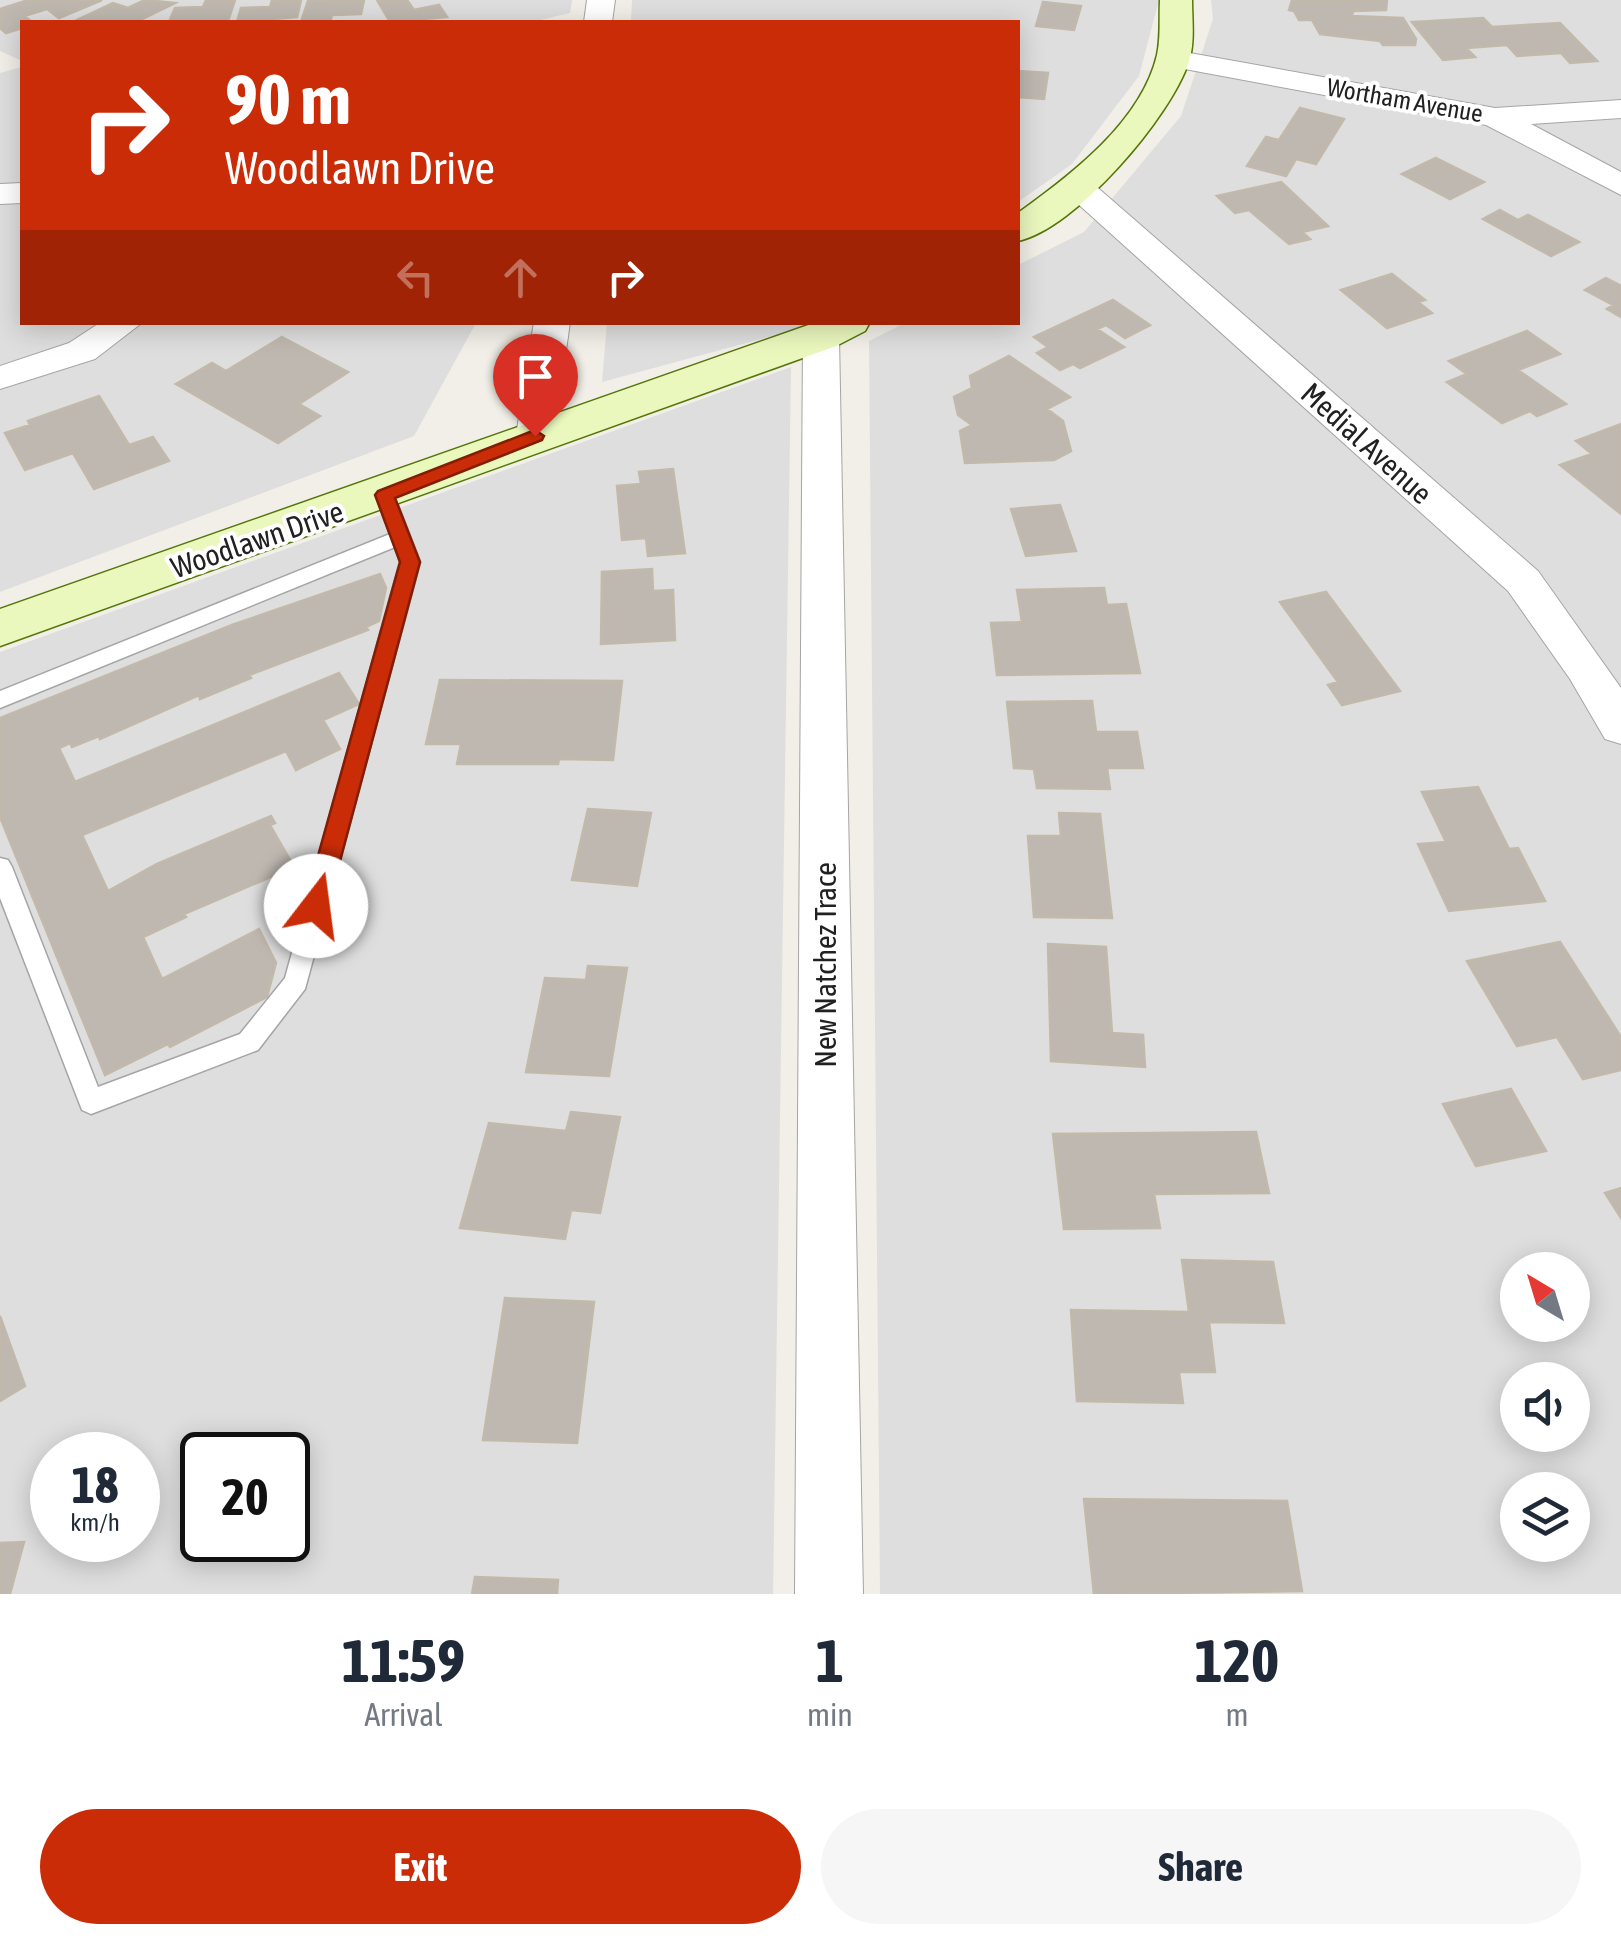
<!DOCTYPE html>
<html lang="en">
<head>
<meta charset="utf-8">
<style>
  body { margin:0; font-family:"Asap Condensed",sans-serif; background:#f6f6f7; color:#1f2937; height:100vh; display:flex; flex-direction:column; font-size:38px; white-space:nowrap }
  * { box-sizing:border-box; margin:0 }
  p { font-size:32px; color:#747a83 }
  .icon { flex:none; width:55px; height:55px; fill:none; stroke:currentColor; stroke-width:2; stroke-linecap:round; stroke-linejoin:round }
  .map { position:relative; height:1594px; overflow:hidden }
  .panel { display:flex; flex-direction:column; background:#fff; flex:1 }
  .panel>* { flex:none }
  .guide { position:absolute; left:20px; top:20px; width:1000px; height:305px; border-radius:0px; box-shadow:0 5px 25px #0003; background:#ca2c07; color:#fff; overflow:hidden }
  .needle { width:65px; rotate:322deg }
  .buttons { position:absolute; left:1500px; top:1252px; display:grid; gap:20px }
  .buttons a { display:grid; place-items:center; width:90px; height:90px; border-radius:50%; background:#fff; box-shadow:0 5px 25px #0003; font-size:50px }
  .speed { position:absolute; left:30px; top:1432px; display:flex; gap:20px; font-size:50px; font-weight:700; text-align:center }
  .speed>* { display:grid; place-content:center; width:130px; height:130px; border-radius:50%; background:#fff; box-shadow:0 5px 25px #0003; line-height:1 }
  .speed small { font-size:25px; font-weight:400 }
  .speed .limit { border:5px solid #111; border-radius:15px; background:#fff; color:#111 }
  .pin { position:absolute; display:grid; place-items:center; width:85px; height:85px; color:#fff; margin:-102px -42px; border-radius:50% 50% 50% 0; rotate:-45deg; box-shadow:0 0 10px #0007 }
  .pin .icon { rotate:45deg }
  .me { position:absolute; width:110px; margin:-55px; rotate:15deg; stroke-linejoin:round; filter:drop-shadow(0 0 8px #0008) }
  .turn { display:flex; align-items:center; gap:35px; height:210px; padding:0 40px; font-size:45px }
  .turn .icon { width:130px; height:130px; stroke-width:2.5 }
  .turn b { display:block; font-size:70px; line-height:85px }
  .lanes { display:flex; align-items:center; height:95px; padding:0 40px; background:#0003; justify-content:center; gap:50px; direction:ltr }
  .lanes .off { opacity:.35 }
  .eta { display:flex; justify-content:space-evenly; align-items:center; height:170px; text-align:center }
  .eta b { font-size:60px; font-weight:700; line-height:70px }
  .cta { display:flex; gap:20px; margin-top:auto; padding:20px 40px }
  .cta a { flex:1; height:115px; border-radius:60px; background:#ca2c07; color:#fff; font-size:40px; font-weight:700; line-height:115px; text-align:center }
  .cta a+a { background:#f6f6f7; color:#1f2937 }
  .map>svg:first-child { display:block }
  .residential { fill:#dedede; fill-rule:evenodd }
  .building { fill:#beb8b1; stroke:#c2b9aa; stroke-width:2.5 }
  .lines { fill:none; stroke-linecap:round; stroke-linejoin:round }
  .service-casing { stroke:#a5a5a5; stroke-width:3 }
  .minor-casing { stroke:#a5a5a5; stroke-width:2 }
  .secondary-casing { stroke:#567609; stroke-width:3 }
  .service { fill:#fff; fill-rule:evenodd }
  .minor { fill:#fff; fill-rule:evenodd }
  .secondary { fill:#eaf8be; fill-rule:evenodd }
  .route { fill:#ca2c07; stroke:#831d05; stroke-width:2.5 }
  .labels { text-anchor:middle; dominant-baseline:central; stroke-width:8; stroke-linejoin:round; paint-order:stroke }
  .far-street-label { font-size:25px; fill:#212121; stroke:#fff }
  .street-label { font-size:30px; fill:#212121; stroke:#fff }
</style>
</head>
<body>
<div class="map">
<svg width="1621" height="1594" viewBox="0 0 1621 1594">
  <rect width="100%" height="100%" fill="#f1efe7"/>
  <path class="residential" d="M0,0H572L570,13L532,22H22V61L0,51Z
    M632,0H1159L1139,76L1072,164L1018,202V22H631Z
    M1211,0H1621V1594H880L869,341L905,323L1018,322V265L1084,232L1181,116L1213,19ZM1518,1270H1572V1325H1518ZM1518,1380H1572V1435H1518ZM1518,1490H1572V1545H1518Z
    M22,67V322L476,323L414,436L0,592V73Z
    M607,323H820L602,382Z
    M791,367L773,1594H0V652ZM52,1455H138V1540H52ZM202,1455H288V1540H202Z"/>
  <path class="building" d="M28,0H102L59,18L47,9L24,16L32,22H22V28L6,33L0,28V9Z
    M145,0L175,3L136,22H73L113,3L128,8Z
    M206,0H235L228,21L169,22L175,8L203,7Z
    M272,0H301L297,17L237,22L241,8L270,7Z
    M336,0H364L361,14L332,15L330,22H301L308,1Z
    M377,0H407L414,10L439,5L447,17L390,22Z
    M1292,0H1387L1386,10L1353,11L1352,16L1403,18L1416,39L1415,45H1383L1380,41L1320,34L1312,20H1299L1294,11L1289,10Z
    M1043,2L1081,6L1074,30L1036,26Z
    M1483,18L1492,27L1560,23L1597,61L1570,63L1561,53L1517,56L1507,45L1466,48L1475,57L1443,60L1412,22Z
    M1018,71L1048,73L1044,99L1018,97Z
    M1300,108L1344,119L1316,164L1296,159L1286,176L1247,166L1266,137L1279,140Z
    M1436,158L1484,182L1450,199L1402,174Z
    M1281,182L1328,226L1302,232L1310,239L1289,244L1249,210L1235,213L1217,196Z
    M1500,210L1518,220L1528,215L1579,242L1551,256L1483,219Z
    M1392,274L1425,300L1418,302L1432,313L1387,328L1341,290Z
    M1606,278L1621,286V317L1607,309L1613,305L1585,290Z
    M1113,300L1150,325L1125,338L1106,325L1097,329L1124,347L1080,368L1073,364L1060,370L1037,353L1048,347L1034,337Z
    M1527,331L1560,354L1518,370L1566,404L1537,416L1530,411L1502,423L1447,382L1467,374L1449,361Z
    M282,337L348,372L299,404L320,416L278,443L176,384L212,363L226,371Z
    M1009,356L1070,397L1047,409L1063,421L1071,451L1054,460L965,463L960,431L972,425L958,415L954,397L972,388L970,376Z
    M99,396L129,445L153,437L169,461L94,489L73,453L25,470L5,433L30,425L28,421Z
    M1621,424L1620,458L1621,514L1560,465L1592,454L1576,441Z
    M673,469L685,553L648,556L646,538L622,540L617,486L641,484L639,472Z
    M1060,505L1076,551L1026,556L1011,509Z
    M652,569L653,591L673,590L675,640L601,644L602,572Z
    M380,574L386,588L379,621L366,627L368,630L249,675L251,678L200,699L199,695L100,739L99,736L72,747L70,743L59,748L75,782L339,673L359,704L323,720L340,749L306,765L296,770L286,751L82,835L108,891L157,864L271,816L275,823L270,825L294,867L184,914L186,917L143,937L162,979L259,929L276,963L267,997L170,1047L168,1044L105,1075L0,817V718L232,625Z
    M1104,588L1107,605L1126,604L1140,673L997,675L991,623L1022,622L1017,590Z
    M1326,592L1400,691L1342,705L1328,685L1338,682L1280,602Z
    M440,680L622,681L613,760L559,759L558,764H457L461,744H426Z
    M1092,701L1096,732H1137L1143,768H1107L1110,789L1037,788L1034,769L1014,768L1007,702Z
    M1478,787L1509,849L1518,848L1545,901L1449,911L1418,844L1446,842L1422,792Z
    M588,809L651,813L637,886L572,880Z
    M1059,813L1100,814L1112,918L1034,917L1028,836H1061Z
    M1560,942L1621,1037V1070L1583,1079L1557,1037L1517,1046L1467,961Z
    M1048,944L1106,947L1112,1033L1143,1035L1145,1067L1051,1061Z
    M588,966L627,968L609,1076L526,1072L545,978L586,980Z
    M1511,1089L1546,1151L1476,1166L1443,1104Z
    M571,1112L620,1117L600,1213L571,1210L565,1239L460,1228L489,1123L566,1131Z
    M1256,1132L1269,1193L1154,1194L1160,1228L1064,1229L1053,1134Z
    M1621,1188V1218L1605,1193Z
    M1182,1260L1273,1262L1284,1323L1209,1322L1215,1372H1179L1183,1403L1077,1401L1071,1310L1189,1312Z
    M505,1298L594,1302L577,1443L483,1440Z
    M0,1316L25,1386L0,1401Z
    M1084,1499L1287,1501L1302,1591L1094,1594Z
    M24,1542L10,1594H0V1543Z
    M475,1577L558,1580L557,1594H472Z"/>
  <g class="lines">
    <g class="service-casing">
      <path id="service" d="M385,489L394,495L420,562L305,989L258,1050L91,1114L82,1110L0,898V858L8,860L12,867L98,1087L240,1034L285,978L400,562L395,547L0,708V691L390,534L376,495Z"/>
    </g>
    <g class="minor-casing">
      <path id="minor" d="M587,0H615L612,22H584Z
        M1173,50L1495,108L1621,100V118L1531,124L1621,172V195L1486,125L1163,65L1158,59L1163,53Z
        M1079,178L1090,181L1538,571L1621,688V744L1605,739L1570,679L1508,591L1068,195L1063,188L1068,181Z
        M22,183V203L0,204V184Z
        M101,322H143L95,359L0,389V366L69,343Z
        M534,322H570L554,436L549,445L535,448L521,445L516,436Z
        M821,326L834,329L839,337L863,1594H795L803,337L808,329Z"/>
    </g>
    <g class="secondary-casing">
      <path id="secondary" d="M1160,0H1192C1192,20 1195,42 1189,61C1171,117 1075,229 1018,241V213C1071,175 1141,122 1157,55C1161,37 1159,18 1160,0Z
        M817,322H870L865,331L836,346L0,646V609Z"/>
    </g>
    <use href="#service" class="service"/>
    <use href="#minor" class="minor"/>
    <use href="#secondary" class="secondary"/>
  </g>
  <path class="route" d="M535,430L544,436L542,440L395,498L420,562L328,906L325,912H308L304,906L400,562L375,495L378,491Z"/>
  <g class="labels">
    <g class="far-street-label">
      <text transform="translate(1405 100) rotate(10)">Wortham Avenue</text>
    </g>
    <g class="street-label">
      <text transform="translate(1367 443) rotate(42)">Medial Avenue</text>
      <text transform="translate(257 539) rotate(-19)">Woodlawn Drive</text>
      <text transform="translate(825 965) rotate(-90)">New Natchez Trace</text>
    </g>
  </g>
</svg>
<div class="buttons">
<a><svg class="needle" viewBox="-14 -14 28 28"><path d="M0-13l5 13h-10z" fill="#e53935"/><path d="M0 13l5-13h-10z" fill="#747a83"/></svg></a>
<a><svg class="icon" aria-label="sound" viewBox="0 0 24 24"><path d="M4 9h4l5-4v14l-5-4H4zM17 9q2 3 0 6"/></svg></a>
<a><svg class="icon" aria-label="layers" viewBox="0 0 24 24"><path d="M12 4l9 5-9 5-9-5zM3 14l9 5 9-5"/></svg></a>
</div>
<div class="speed"><div>18<small>km/h</small></div><div class="limit">20</div></div>
<div class="pin" style="left:535px;top:436px;background:#d93025"><svg class="icon" aria-label="arrive" viewBox="0 0 24 24"><path d="M6 21V4h12l-3 4 3 4H6"/></svg></div>
<svg class="me" style="left:316px;top:906px" viewBox="-20 -20 40 40"><circle r="19" fill="#fff"/><path d="M0-13L10 11 0 6-10 11z" fill="#ca2c07"/></svg>
<div class="guide">
<div class="turn"><svg class="icon" aria-label="right" viewBox="0 0 24 24"><path d="M7 20v-9h11M14 6l5 5-5 5"/></svg><div><b>90 m</b>Woodlawn Drive</div></div>
<div class="lanes"><svg class="icon off" aria-label="left" viewBox="0 0 24 24"><path d="M17 20v-9H6M10 6l-5 5 5 5"/></svg><svg class="icon off" aria-label="ahead" viewBox="0 0 24 24"><path d="M12 20V5M6 11l6-6 6 6"/></svg><svg class="icon" aria-label="right" viewBox="0 0 24 24"><path d="M7 20v-9h11M14 6l5 5-5 5"/></svg></div>
</div>
</div>
<section class="panel">
<div class="eta">
<div><b>11:59</b><p>Arrival</p></div>
<div><b>1</b><p>min</p></div>
<div><b>120</b><p>m</p></div>
</div>
<div class="cta"><a>Exit</a><a>Share</a></div>
</section>
</body>
</html>
